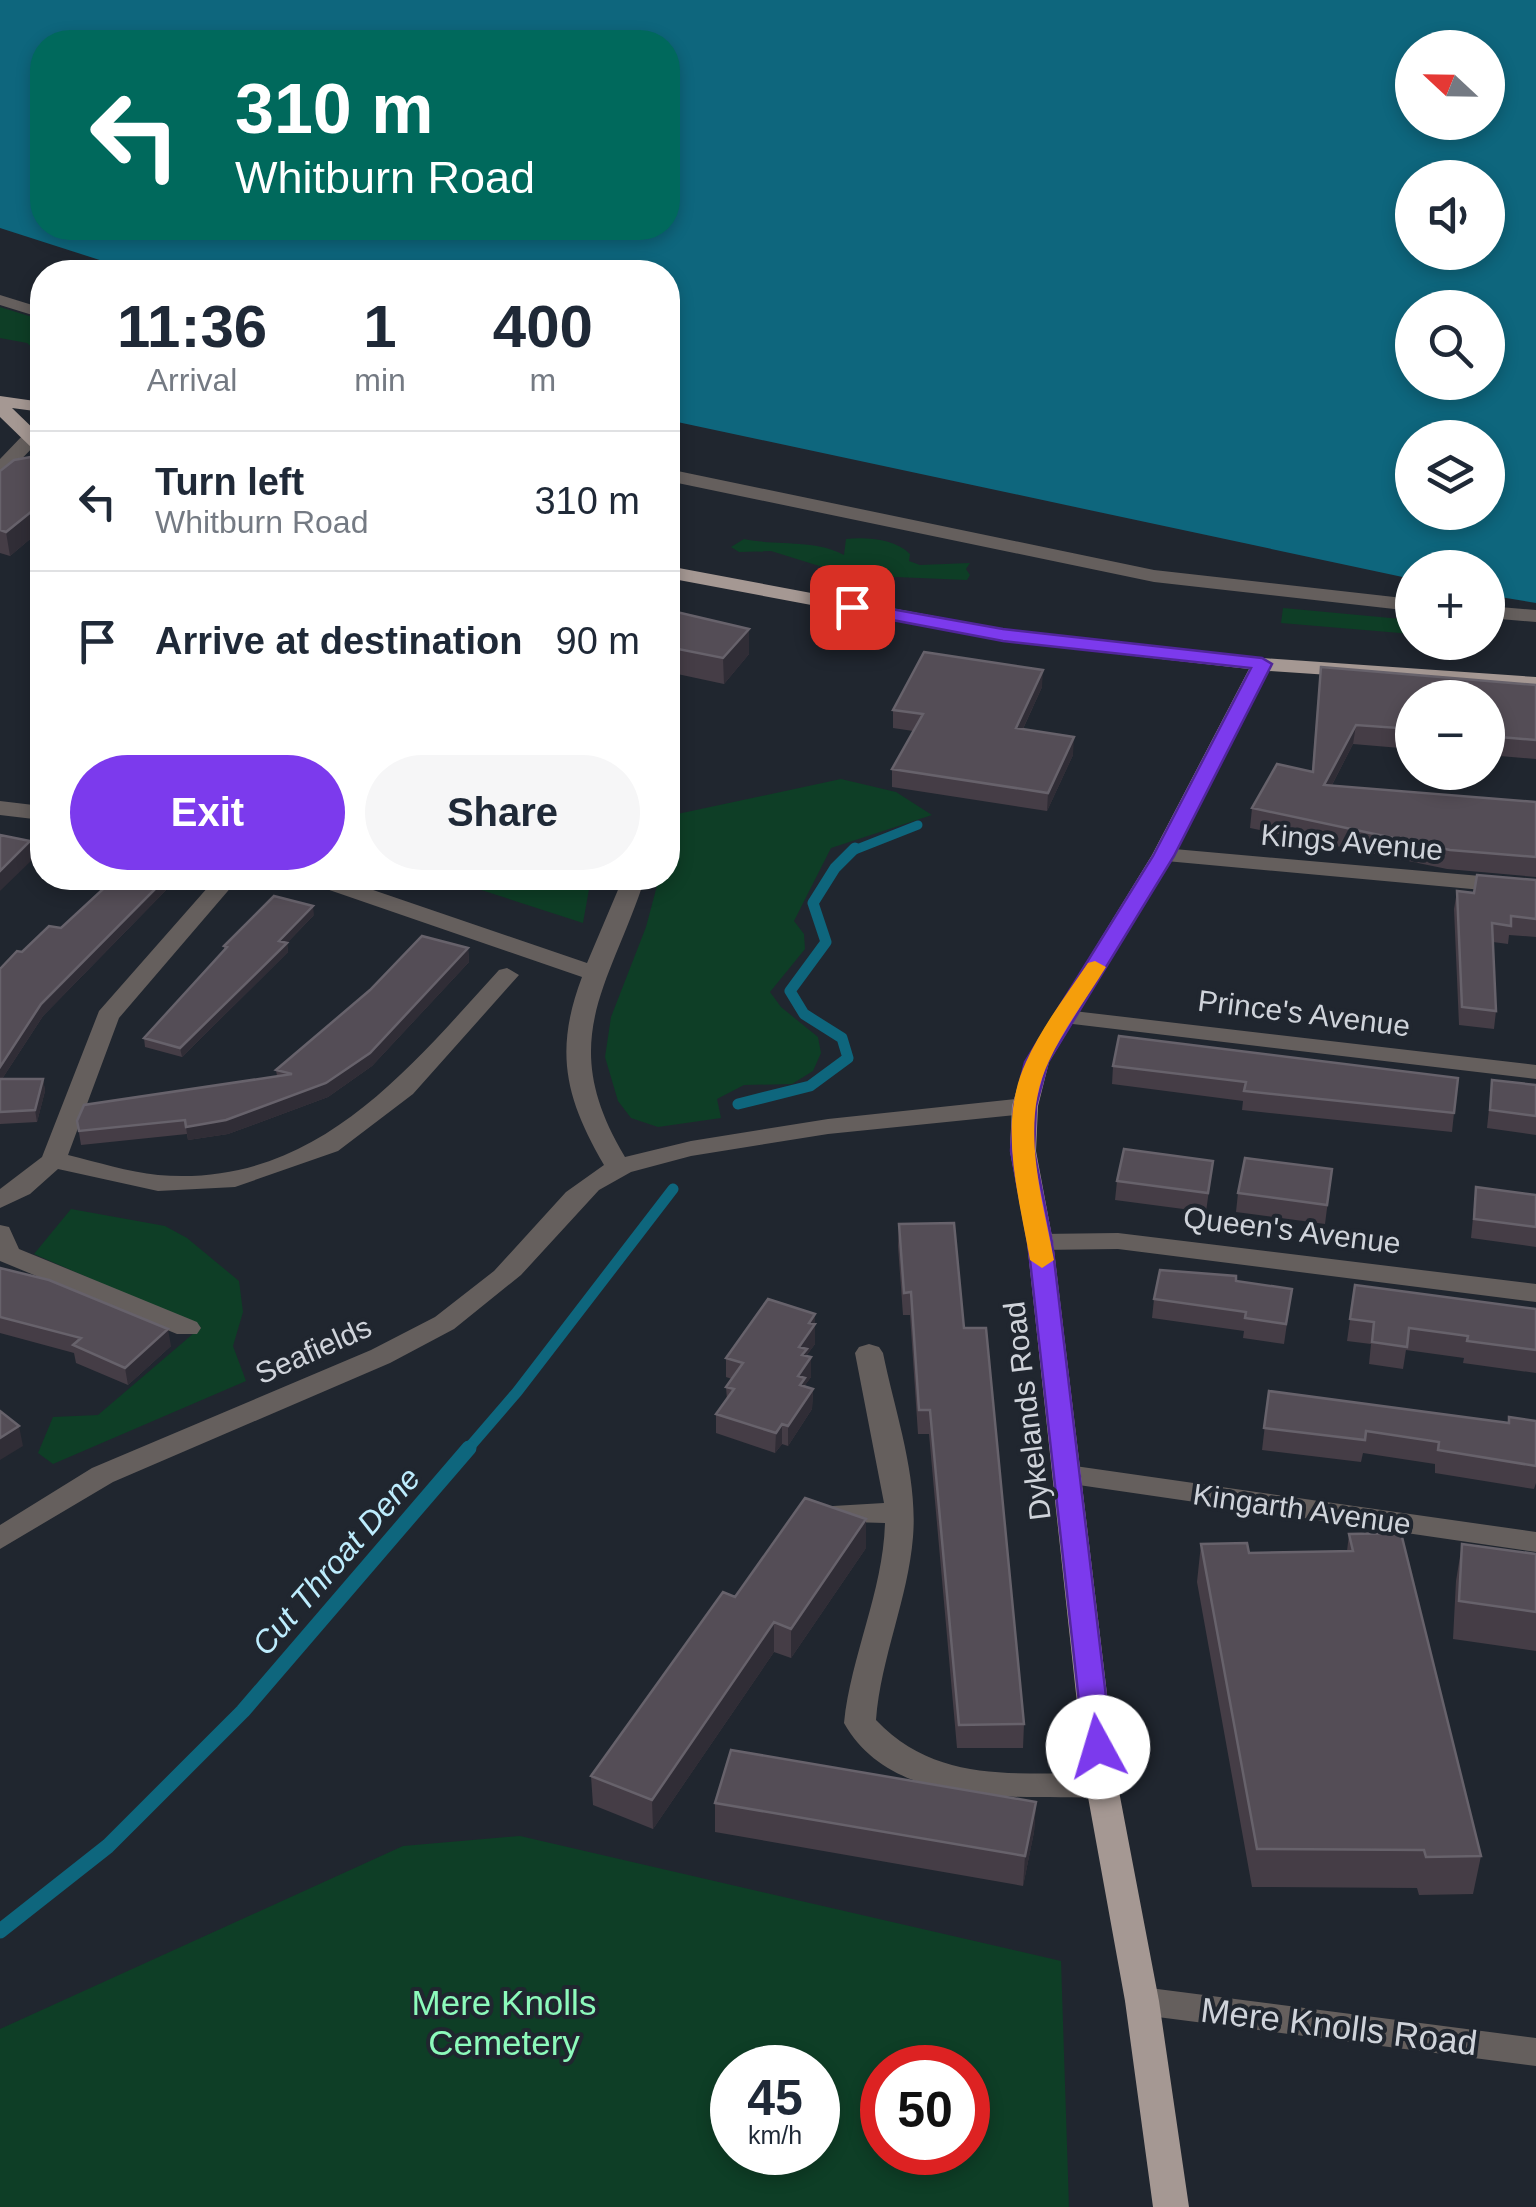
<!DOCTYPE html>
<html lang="en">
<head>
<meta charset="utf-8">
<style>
  body { margin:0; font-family:Arial,sans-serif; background:#f6f6f7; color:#1f2937; height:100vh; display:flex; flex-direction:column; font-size:38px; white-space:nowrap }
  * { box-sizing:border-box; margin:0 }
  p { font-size:32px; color:#747a83 }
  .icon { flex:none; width:55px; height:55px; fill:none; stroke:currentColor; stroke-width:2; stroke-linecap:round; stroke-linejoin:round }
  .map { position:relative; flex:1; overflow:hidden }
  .sheet { position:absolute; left:30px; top:260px; width:650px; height:630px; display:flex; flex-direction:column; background:#fff; border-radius:40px; box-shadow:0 5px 15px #0003 }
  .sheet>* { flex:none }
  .guide { position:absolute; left:30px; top:30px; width:650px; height:210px; border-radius:40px; box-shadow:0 5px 15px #0003; background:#00695c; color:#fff; overflow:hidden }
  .needle { width:65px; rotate:292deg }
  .buttons { position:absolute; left:1395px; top:30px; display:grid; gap:20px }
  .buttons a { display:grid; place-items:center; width:110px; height:110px; border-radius:50%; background:#fff; box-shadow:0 5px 15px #0003; font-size:50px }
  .speed { position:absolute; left:710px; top:2045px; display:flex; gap:20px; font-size:50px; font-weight:700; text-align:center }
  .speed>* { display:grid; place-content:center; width:130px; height:130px; border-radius:50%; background:#fff; box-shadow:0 5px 15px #0003; line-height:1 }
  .speed small { font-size:25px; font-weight:400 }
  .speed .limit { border:15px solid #d22; background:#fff; color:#111 }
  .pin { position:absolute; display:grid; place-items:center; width:85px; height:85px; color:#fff; margin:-42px; border-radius:20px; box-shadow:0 5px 15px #0006 }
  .me { position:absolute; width:110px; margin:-55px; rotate:354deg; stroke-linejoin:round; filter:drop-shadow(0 0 8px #0008) }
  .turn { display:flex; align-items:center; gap:35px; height:210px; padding:0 40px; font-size:45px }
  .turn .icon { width:130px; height:130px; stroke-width:2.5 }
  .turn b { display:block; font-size:70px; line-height:85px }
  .eta { display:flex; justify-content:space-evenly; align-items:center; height:170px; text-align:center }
  .eta b { font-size:60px; font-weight:700; line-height:70px }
  .cta { display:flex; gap:20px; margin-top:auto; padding:20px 40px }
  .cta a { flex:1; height:115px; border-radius:60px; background:#7c3aed; color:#fff; font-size:40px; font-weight:700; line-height:115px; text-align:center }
  .cta a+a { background:#f6f6f7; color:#1f2937 }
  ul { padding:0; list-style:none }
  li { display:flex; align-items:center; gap:30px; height:140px; padding:0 40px; border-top:2px solid #e0e1e3 }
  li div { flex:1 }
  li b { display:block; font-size:38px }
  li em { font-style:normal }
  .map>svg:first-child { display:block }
  .green { fill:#0e3e26; fill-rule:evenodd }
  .water { fill:#0e667d; fill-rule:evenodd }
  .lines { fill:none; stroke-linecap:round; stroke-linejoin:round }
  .stream-far2 { stroke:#0e667d; stroke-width:9 }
  .stream-far1 { stroke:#0e667d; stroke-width:11 }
  .stream { stroke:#0e667d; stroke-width:15 }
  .minor { fill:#655f5d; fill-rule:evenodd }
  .major { fill:#a59893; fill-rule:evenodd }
  .wall { fill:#453d46 }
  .shaded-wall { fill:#302d36 }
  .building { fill:#544d56; stroke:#67626b; stroke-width:2.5 }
  .route { fill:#7c3aed; stroke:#51269a; stroke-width:2.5 }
  .slow { fill:#f59e0b }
  .labels { text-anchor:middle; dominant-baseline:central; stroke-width:8; stroke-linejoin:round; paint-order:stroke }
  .street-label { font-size:30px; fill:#cfd3da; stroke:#20262f }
  .water-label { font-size:32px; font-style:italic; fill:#bdecfd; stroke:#20262f }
  .near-park-label { font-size:35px; fill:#8cfabb; stroke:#20262f }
  .near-street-label { font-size:35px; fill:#cfd3da; stroke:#20262f }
</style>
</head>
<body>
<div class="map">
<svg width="1536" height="2207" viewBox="0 0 1536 2207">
  <rect width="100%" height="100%" fill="#20262f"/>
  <path class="green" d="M0,307L42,320V356L27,343L0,338Z
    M744,539C776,546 816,539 844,555L846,539C867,537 895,539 910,554L909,561L920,565L970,563L966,569L970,575L967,580L872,576L829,569L771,551L739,552L731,547Z
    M1283,608L1412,620V634L1281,623Z
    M841,779L896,792L932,815L831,848L794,921L804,934L805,949L770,992L781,1007L818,1037L821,1053L813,1071L792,1084L744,1085L717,1099L721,1118L658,1127L631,1118L618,1101L605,1057L611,1017L646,927L659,878H668V816Z
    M444,878H591L583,923Z
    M71,1209L165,1226L187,1238L239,1281L243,1312L233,1346L246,1381L53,1464L38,1453L53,1417L98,1415L201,1327L34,1254Z
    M520,1836L1061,1961L1069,2207H0V2029L403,1846ZM732,2068H818V2152H732ZM882,2068H968V2152H882Z"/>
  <path class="water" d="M0,0H1536V603L1488,595V568H1412V579L668,420V272H137L0,228ZM42,42H668V228H42ZM1412,48H1488V122H1412ZM1412,178H1488V252H1412ZM1412,308H1488V382H1412ZM1412,438H1488V512H1412Z"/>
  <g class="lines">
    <path class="stream-far2" d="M852,851L918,825"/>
    <path class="stream-far1" d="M738,1104L810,1086L848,1058L842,1038L804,1014L790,991L826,942L813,903L835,868L855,848
      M467,1450L517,1392L673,1189"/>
    <path class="stream" d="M0,1931L108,1846L243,1711L469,1448"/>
    <path class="minor" d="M0,295L42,308V318L0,305Z
      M32,431L41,437L39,441L7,474L0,476V459L25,433Z
      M668,469L1154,570L1412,599V611L1154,582L668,481Z
      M1488,606L1536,610V622L1488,618Z
      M0,801L42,806V820L0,815Z
      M1163,848L1536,881V895L1155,860L1152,855Z
      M216,878H239L119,1018L68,1155C97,1162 128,1172 158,1175C314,1188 405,1073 499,970L507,968L519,975L413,1094L338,1151L235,1187L158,1191L58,1169L30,1194L0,1208V1189L42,1157L99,1011Z
      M306,878H338L587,963L623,878H645C609,988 555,1040 625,1157L691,1141L828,1119L1025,1098L1038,1106L1025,1114L828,1134L691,1156L631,1172L599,1190L521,1275L454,1329L390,1363L113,1482L0,1549V1525L92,1468L371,1350L435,1317L494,1271L566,1192L604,1165C565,1098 554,1051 582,977L309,883Z
      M1065,1010L1536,1065V1079L1056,1022L1053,1017L1056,1012Z
      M0,1225L9,1227L19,1249L197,1322L201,1328L197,1334H177L0,1261Z
      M1118,1233L1536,1284V1302L1118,1249L1040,1250L1027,1242L1040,1234Z
      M869,1344L879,1347L883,1353C895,1412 918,1476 913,1537C908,1599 881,1657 876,1720C939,1786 1018,1771 1102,1774L1113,1777L1118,1786L1113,1795L1102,1798C1018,1795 893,1810 844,1723C851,1655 883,1592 885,1523L816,1521L811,1514L816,1507L884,1503L855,1353L859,1347Z
      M1068,1465L1536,1532V1552L1058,1482L1054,1475L1058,1468Z
      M1142,1987L1536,2038V2066L1142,2015L1130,2011L1125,2001L1130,1991Z"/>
    <path class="major" d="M0,396L42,402V412L12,408L42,437V452L35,451L0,417Z
      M668,566L1003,629L1262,658L1536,677V689L1269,671L1174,855L1049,1062L1038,1106L1036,1151L1053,1242L1118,1786L1159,2001L1189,2207H1153L1125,2001L1086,1786L1027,1242L1010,1151L1012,1106L1025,1062L1152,855L1249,669L1003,641L668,578Z"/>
  </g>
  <path class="wall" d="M42,455V529L10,556L0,553V471Z
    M668,610L749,654L724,684L668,672Z
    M1536,685V759L1488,755V698H1412V749L1353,744L1332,785L1536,802V877L1447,869L1250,828L1252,808L1312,772L1319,686Z
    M1042,687L1023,729L1073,755L1047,811L892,787V769L913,731L893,728V710Z
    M1536,880V937L1509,935L1508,944L1493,942L1496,1011L1494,1029L1459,1025L1454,909L1457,891L1474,893Z
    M174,882L43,1016L2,1079H43L45,1091L37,1122L0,1124V969L22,952Z
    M314,915L287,943L288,952L182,1057L145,1047L144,1038L224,950V946Z
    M468,948L469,962L372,1066L328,1097L228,1134L188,1140L187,1134L81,1145L77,1121L277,1076L276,1070Z
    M1119,1036L1454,1113L1452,1132L1242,1110L1243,1101L1112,1084L1113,1066Z
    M1492,1080L1536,1085V1135L1487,1128Z
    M1213,1161L1206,1212L1115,1200L1117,1181Z
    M1332,1169L1325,1224L1236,1212L1238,1193Z
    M1476,1187L1536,1195V1247L1471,1238Z
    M899,1224L964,1328L1024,1724L1023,1748H957L929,1434H918L910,1315H903L898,1246Z
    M0,1268L171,1346L128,1385L76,1363L74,1353L0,1333Z
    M1355,1285L1536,1309V1373L1463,1363L1464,1358L1406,1350L1403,1369L1369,1364L1371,1344L1347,1341Z
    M1292,1289L1284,1344L1243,1338L1244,1331L1152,1318L1154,1299Z
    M815,1314V1344L806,1356L811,1357V1377L805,1385V1387L813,1389L812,1409L788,1446L782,1444L775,1453L716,1433V1414L727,1400L726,1387L732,1379L726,1377V1358Z
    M1269,1391L1508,1423L1536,1421V1483L1534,1489L1435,1473V1464L1363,1453L1361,1462L1262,1450Z
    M1349,1534L1481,1856L1473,1894L1419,1895L1417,1888L1252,1887L1197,1582L1201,1544L1249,1553L1347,1551Z
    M1462,1544L1536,1554V1651L1453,1639L1456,1581Z
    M866,1548L791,1658L774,1652L653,1829L593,1805L591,1776L735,1597Z
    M1036,1802L1034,1832L1023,1886L715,1832V1803Z"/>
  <path class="shaded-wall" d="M42,503V529L10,556L6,532Z
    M749,629V654L724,684L723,658Z
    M1043,670L1042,687L1015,746L1016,728Z
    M1356,725L1353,744L1322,804L1324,785Z
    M1074,737L1073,755L1047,811L1048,793Z
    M30,841L33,859L0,891V871Z
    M166,878H174V882L43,1016L0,1082V1067L41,1004Z
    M313,906L314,915L280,950L287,943L288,952L182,1057L180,1048Z
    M468,948L469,962L372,1066L328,1097L228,1134L188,1140L186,1127L326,1083Z
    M43,1079L45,1091L37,1122L35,1110Z
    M815,1314V1344L806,1356L811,1357V1377L805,1385V1397L798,1376L799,1347L809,1323Z
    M168,1329L171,1346L128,1385L125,1368Z
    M813,1389L812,1409L788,1446V1426Z
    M782,1424V1444L775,1453L776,1433Z
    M19,1426L23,1446L0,1460V1438Z
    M866,1519V1548L791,1658V1629Z
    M774,1622V1652L653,1829L652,1800Z
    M1036,1802L1034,1832L1023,1886L1025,1856Z"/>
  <path class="building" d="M42,455V503L6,532L0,530V471L14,460Z
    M668,610L749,629L723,658L668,647Z
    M924,652L1043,670L1016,728L1074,737L1048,793L892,769L923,714L893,710Z
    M1321,667L1536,685V740L1488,736V698H1412V729L1356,725L1324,785L1536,802V857L1450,850L1252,808L1277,764L1313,772Z
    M0,835L30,841L0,871Z
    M1477,875L1536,880V919L1511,916V926L1492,923L1496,1011L1462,1007L1457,891L1474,893Z
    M115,878H166L41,1004L0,1067V969L17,951L22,952L49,926L61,928Z
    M274,896L313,906L279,941L287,943L180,1048L144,1038L227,947L224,946Z
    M422,936L468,948L370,1053L326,1083L226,1120L186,1127L185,1120L79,1131L77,1121L84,1105L292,1074L276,1070L370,990Z
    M1119,1036L1458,1078L1454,1113L1244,1091L1246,1082L1113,1066Z
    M0,1079H43L35,1110L0,1112Z
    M1492,1080L1536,1085V1116L1490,1110Z
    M1124,1149L1213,1161L1208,1193L1117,1181Z
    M1245,1158L1332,1169L1327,1205L1238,1193Z
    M1476,1187L1536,1195V1227L1474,1219Z
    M954,1223L964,1328H986L1024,1724L959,1725L930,1410H919L911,1292L904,1293L899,1224Z
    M0,1268L49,1280L168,1329L125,1368L73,1345L81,1338L0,1317Z
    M1160,1270L1236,1276V1281L1292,1289L1286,1324L1245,1318L1246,1312L1154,1299Z
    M1355,1285L1536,1309V1350L1467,1341L1468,1336L1409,1328L1407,1347L1372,1342L1374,1322L1350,1319Z
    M768,1299L815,1314L809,1323L815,1324L799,1347L807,1349L802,1355L811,1357L798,1376L805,1378L800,1385L813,1389L788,1426L782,1424L776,1433L716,1414L734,1389L726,1387L743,1363L726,1358Z
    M1269,1391L1509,1423V1417L1536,1421V1466L1438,1450L1439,1442L1366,1431L1365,1440L1264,1428Z
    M0,1411L19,1426L0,1438Z
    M805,1498L866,1519L791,1629L774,1622L652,1800L591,1776L723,1592L735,1597Z
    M1401,1533L1481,1856L1426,1857L1424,1850L1257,1849L1201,1544L1247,1543L1249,1553L1353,1551L1349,1534Z
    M1462,1544L1536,1554V1612L1459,1601Z
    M731,1750L1036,1802L1025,1856L715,1803Z"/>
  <path class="route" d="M852,602L1003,629L1262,658L1272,664L1174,856L1048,1062L1036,1106L1034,1151L1052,1242L1112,1747L1108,1755L1098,1758L1088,1755L1084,1747L1028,1242L1011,1151L1014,1106L1025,1062L1153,856L1251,668L1003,641L845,611L842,607Z"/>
  <path class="slow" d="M1095,961L1106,967C1087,998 1064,1028 1049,1061C1019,1123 1042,1196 1054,1260L1042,1268L1030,1260C1019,1196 997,1124 1026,1062C1041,1028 1067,994 1088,963Z"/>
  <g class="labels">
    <g class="street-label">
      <text transform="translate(1352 842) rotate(5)">Kings Avenue</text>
      <text transform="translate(1304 1013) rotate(7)">Prince's Avenue</text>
      <text transform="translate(1292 1230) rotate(7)">Queen's Avenue</text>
      <text transform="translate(313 1350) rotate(-24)">Seafields</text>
      <text transform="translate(1027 1411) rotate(-97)">Dykelands Road</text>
      <text transform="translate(1302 1509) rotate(8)">Kingarth Avenue</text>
    </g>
    <g class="water-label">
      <text transform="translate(336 1561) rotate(-49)">Cut Throat Dene</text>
    </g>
    <g class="near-park-label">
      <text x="504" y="2002">Mere Knolls<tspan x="504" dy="40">Cemetery</tspan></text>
    </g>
    <g class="near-street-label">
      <text transform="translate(1339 2026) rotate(7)">Mere Knolls Road</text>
    </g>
  </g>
</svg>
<div class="buttons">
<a><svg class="needle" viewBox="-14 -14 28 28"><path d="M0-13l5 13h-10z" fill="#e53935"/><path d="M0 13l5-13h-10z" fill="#747a83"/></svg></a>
<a><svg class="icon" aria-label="sound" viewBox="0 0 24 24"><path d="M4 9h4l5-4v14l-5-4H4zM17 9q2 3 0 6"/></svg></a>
<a><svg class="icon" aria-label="search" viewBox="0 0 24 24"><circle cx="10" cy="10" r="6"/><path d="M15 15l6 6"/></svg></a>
<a><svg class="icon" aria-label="layers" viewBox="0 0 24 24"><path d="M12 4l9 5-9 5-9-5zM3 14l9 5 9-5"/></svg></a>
<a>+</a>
<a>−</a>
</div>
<div class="speed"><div>45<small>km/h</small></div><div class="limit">50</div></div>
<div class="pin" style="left:852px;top:607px;background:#d93025"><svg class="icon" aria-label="arrive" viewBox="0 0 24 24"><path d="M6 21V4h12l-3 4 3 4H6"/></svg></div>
<svg class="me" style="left:1098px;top:1747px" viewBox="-20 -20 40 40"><circle r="19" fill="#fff"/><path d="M0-13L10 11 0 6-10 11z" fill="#7c3aed"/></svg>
<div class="guide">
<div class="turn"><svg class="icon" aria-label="left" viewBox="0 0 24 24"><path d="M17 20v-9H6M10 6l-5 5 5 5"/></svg><div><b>310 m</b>Whitburn Road</div></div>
</div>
<section class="sheet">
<div class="eta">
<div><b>11:36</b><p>Arrival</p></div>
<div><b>1</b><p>min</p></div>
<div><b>400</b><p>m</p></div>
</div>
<ul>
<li><svg class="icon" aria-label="left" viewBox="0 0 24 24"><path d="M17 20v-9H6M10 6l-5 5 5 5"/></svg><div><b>Turn left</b><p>Whitburn Road</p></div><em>310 m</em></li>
<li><svg class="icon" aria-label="arrive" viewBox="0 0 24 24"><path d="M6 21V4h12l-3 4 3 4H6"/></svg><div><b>Arrive at destination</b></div><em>90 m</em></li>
</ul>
<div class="cta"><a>Exit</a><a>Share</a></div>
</section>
</div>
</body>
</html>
